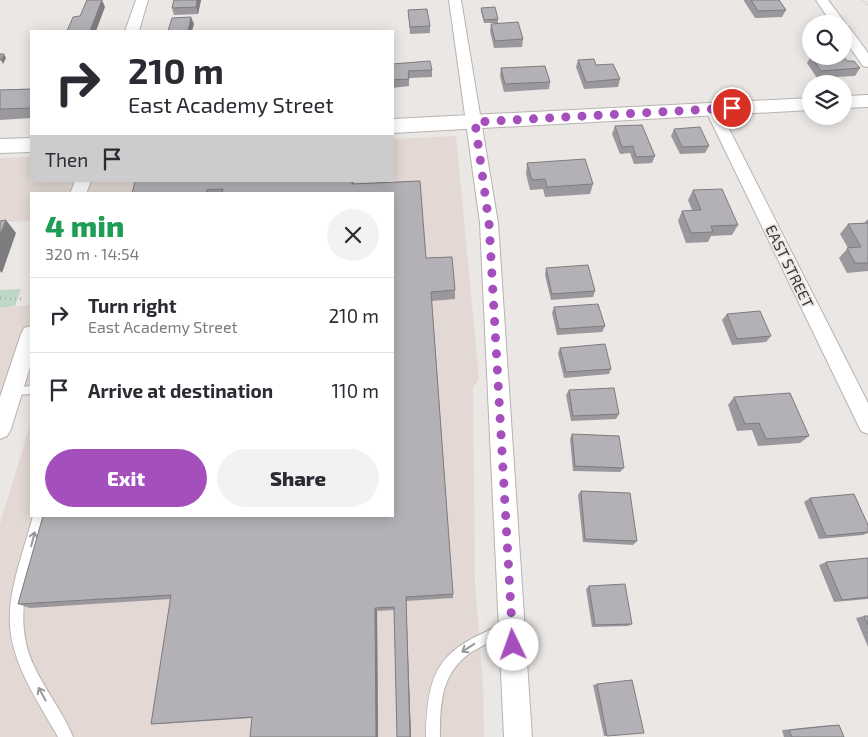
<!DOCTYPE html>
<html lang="en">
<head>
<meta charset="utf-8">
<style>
  body { margin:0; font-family:"Exo 2",sans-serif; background:#f2f2f3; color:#2b2b33; height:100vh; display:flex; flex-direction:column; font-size:19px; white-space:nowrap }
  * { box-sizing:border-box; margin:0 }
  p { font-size:16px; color:#7c7c81 }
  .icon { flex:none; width:28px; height:28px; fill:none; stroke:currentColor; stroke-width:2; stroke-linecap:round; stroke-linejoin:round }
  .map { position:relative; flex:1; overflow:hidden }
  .drawer { position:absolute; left:30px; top:192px; width:364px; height:325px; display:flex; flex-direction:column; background:#fff; border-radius:0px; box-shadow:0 2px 12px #0003 }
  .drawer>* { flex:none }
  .top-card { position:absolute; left:30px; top:30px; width:364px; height:152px; border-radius:0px; box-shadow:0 2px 12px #0003; background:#fff; color:#2b2b33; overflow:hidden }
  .controls { position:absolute; left:802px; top:15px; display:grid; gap:10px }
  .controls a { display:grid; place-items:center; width:50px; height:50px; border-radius:50%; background:#fff; box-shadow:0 2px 12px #0003; font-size:25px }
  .pin { position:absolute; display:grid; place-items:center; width:42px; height:42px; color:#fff; margin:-21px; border:2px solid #fff; border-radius:50%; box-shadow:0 1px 5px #0007 }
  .me { position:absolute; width:55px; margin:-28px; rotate:357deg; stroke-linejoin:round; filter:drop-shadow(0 0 4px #0008) }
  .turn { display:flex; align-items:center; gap:18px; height:105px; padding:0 15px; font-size:22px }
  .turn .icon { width:65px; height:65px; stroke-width:2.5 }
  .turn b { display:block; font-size:35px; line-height:42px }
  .then { display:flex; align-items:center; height:48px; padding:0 15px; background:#0003; gap:10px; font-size:19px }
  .round { display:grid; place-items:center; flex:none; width:52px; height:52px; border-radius:26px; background:#f2f2f3 }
  .summary { display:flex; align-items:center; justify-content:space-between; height:85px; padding:0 15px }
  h1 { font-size:30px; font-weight:800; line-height:38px; color:#1e9e55 }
  .action { display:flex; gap:10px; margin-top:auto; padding:10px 15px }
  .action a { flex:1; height:58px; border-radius:30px; background:#a54fbd; color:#fff; font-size:20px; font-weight:800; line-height:58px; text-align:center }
  .action a+a { background:#f2f2f3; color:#2b2b33 }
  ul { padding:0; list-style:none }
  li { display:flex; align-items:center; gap:15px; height:75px; padding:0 15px; border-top:1px solid #e1e1e2 }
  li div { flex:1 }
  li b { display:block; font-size:19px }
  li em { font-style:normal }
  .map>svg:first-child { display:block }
  .built { fill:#e3d8d3 }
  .green { fill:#bfd7c5 }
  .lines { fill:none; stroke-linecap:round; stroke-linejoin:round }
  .lane-casing { stroke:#b7b3b1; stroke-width:2 }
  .street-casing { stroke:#b7b3b1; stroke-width:2 }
  .secondary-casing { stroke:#b7b3b1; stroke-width:2 }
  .path-far1 { stroke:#b2aead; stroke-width:2.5; stroke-dasharray:0.5 2.5; stroke-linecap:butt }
  .path { stroke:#b2aead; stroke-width:3; stroke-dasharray:1 4; stroke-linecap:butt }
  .lane { fill:#fff; fill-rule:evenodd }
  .street { fill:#fff; fill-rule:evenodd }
  .secondary { fill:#fff; fill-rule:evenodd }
  .wall { fill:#9a989c }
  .shaded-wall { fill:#7d7c7f }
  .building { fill:#b3b1b5; stroke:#7d7c7f }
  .oneway { stroke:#9a9999 }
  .route { stroke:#a54fbd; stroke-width:9; stroke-dasharray:0 16.2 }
  .labels { text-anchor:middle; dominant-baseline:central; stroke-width:4; stroke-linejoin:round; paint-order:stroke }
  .street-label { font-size:15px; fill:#353333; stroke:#ebe7e5 }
</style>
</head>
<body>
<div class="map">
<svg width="868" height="737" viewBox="0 0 868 737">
  <rect width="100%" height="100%" fill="#ebe7e5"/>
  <path class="built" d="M456,136L479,379L473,388L475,584L483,685L484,737H0V524L31,422V516H392V194H31V221L0,222V158L31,157V181H392L393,139Z
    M31,305V396L0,397V308Z"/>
  <path class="green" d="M21,289L15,306L0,308V290Z"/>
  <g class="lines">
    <g class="lane-casing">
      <path id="lane" d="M31,386V394L13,395L9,394L8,391L9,388Z
        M33,516H45C32,567 10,616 34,666C45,690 63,712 73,737H58C39,703 12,665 10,625C8,589 24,551 33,516Z
        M511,621L515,623L517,627L515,631C501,638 486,643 473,651C441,672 440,702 440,737H426C427,662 444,648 511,621Z"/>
    </g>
    <g class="street-casing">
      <path id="street" d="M136,0H148L139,31H125Z
        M449,0H461L498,223L532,737H504L480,223Z
        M816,0H828L846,24L844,26L849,27L868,53V67L863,66L844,39V24H832Z
        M712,104L717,106L719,109L868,403V434L861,431L705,109L707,106Z
        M75,181H91L86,194H70Z
        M31,326V364L11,429L7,436L0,439V397L21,334L24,328Z"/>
    </g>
    <g class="secondary-casing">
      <path id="secondary" d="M868,95V107L844,108V96Z
        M811,98V110L392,133V119Z
        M31,138V152L0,153V139Z"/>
    </g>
    <path class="path-far1" d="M863,0L868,5"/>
    <path class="path" d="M0,298L23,299"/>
    <use href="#lane" class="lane"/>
    <use href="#street" class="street"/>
    <use href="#secondary" class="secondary"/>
  </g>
  <path class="wall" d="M174,0H201L198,14L174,15L172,8Z
    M744,0H779L786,10L782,17L755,18L744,1Z
    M481,8L498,19V23H484L481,11Z
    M408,10L430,26V33L410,34Z
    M491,24L523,39L522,47L494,48L490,31Z
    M811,56L847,61L860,68L855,76L817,78L807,63Z
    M578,60L596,65L620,79L618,87L584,89L576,67Z
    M392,64L432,70V77L409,78V86L392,88Z
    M501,68L550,82L549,89L504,92L500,76Z
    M31,89V118L0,120V90Z
    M615,126L655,156L652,163L634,164L630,153L620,154L612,134Z
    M674,129L709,146L705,153L680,154L671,136Z
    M527,163L593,184L590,194L545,197L543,189L530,190L526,174Z
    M135,181H354V184L420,181L426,258L452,257L455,290V299L432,301L453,594V598L406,601L411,737H397L394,610L377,611L378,737H250L252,718L160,724H151L171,599L30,608L18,604L43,516H392V194H132Z
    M693,190L738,225L732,235L711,236L708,242L686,243L678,221L682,211L692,210L688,200Z
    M868,219V271L847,273L839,258L848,248L840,234L848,224L864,223Z
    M546,268L595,291L593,297L551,300L545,275Z
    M554,307L605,326L602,332L557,335L552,313Z
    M727,314L771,336L766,342L732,345L722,320Z
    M560,348L611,369L609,374L564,378L558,353Z
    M569,390L619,414L616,419L571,421L566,395Z
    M734,397L809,436L800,443L758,446L752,430L737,431L728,405Z
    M572,434L624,468L620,472L573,471L570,439Z
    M581,491L637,541L633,545L583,542L578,495Z
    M810,498L868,525V533L863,535L819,539L804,502Z
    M868,558V599L834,602L819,565L826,562Z
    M589,586L632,624L628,626L592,627L586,589Z
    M864,616H868V647L856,618Z
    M597,684L607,736H604L593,685Z
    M831,725H839L844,737H784L782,730Z"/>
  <path class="shaded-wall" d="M102,0L105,7L96,31H90Z
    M197,0H201L198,14L196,7Z
    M191,17L194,24L192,31H188Z
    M4,54L6,58L3,64L1,60Z
    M6,220L16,233L2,273L0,271V235Z
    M406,597V601L411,737H410Z
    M375,608L377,611L378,737H376Z"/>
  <path class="building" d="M87,0H102L90,31H67L73,17L80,16Z
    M174,0H197L196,7L172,8Z
    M751,0H779L786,10L758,11Z
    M495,7L498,19L484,20L481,8Z
    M427,9L430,26L410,27L408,10Z
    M191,17L188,31H168L172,18Z
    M518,22L523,39L495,41L491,24Z
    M0,54H4L1,60H0Z
    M811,56H843L847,61H854L860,68L821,71Z
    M594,59L596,65L613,64L620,79L586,82L578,60Z
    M430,61L432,70L408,71L409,79L392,80V64Z
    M545,66L550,82L505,84L501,68Z
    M31,89V108L0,109V90Z
    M642,125L655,156L636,157L633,146L622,147L615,126Z
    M700,127L709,146L682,147L674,129Z
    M585,159L593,184L547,187L545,179L532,180L527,163Z
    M135,181H352V184L420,181L426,258L452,257L455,290L431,292L453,594L406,597L410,737H397L394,607L375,608L376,737H250L252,717L151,724L171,595L18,604L43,516H392V194H222L223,189L207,190L206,194H132Z
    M722,189L738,225L711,226L713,232L691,233L682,211L701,210L693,190Z
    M6,220L0,235V221Z
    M868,223V263H855L847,248L861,247L848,224Z
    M588,265L595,291L552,294L546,268Z
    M598,304L605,326L559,329L554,307Z
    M760,311L771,336L737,339L727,314Z
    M605,344L611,369L566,372L560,348Z
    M614,388L619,414L573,416L569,390Z
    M790,393L809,436L766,439L759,423L745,424L734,397Z
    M572,434L619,436L624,468L575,466Z
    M581,491L630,493L637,541L585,539Z
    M854,494L868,525V532L826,536L810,498Z
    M868,558V597L842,600L826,562Z
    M625,584L632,624L595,625L589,586Z
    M864,616H868V625Z
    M632,680L644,733L607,736L597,684Z
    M839,725L844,737H792L789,730Z"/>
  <defs><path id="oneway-shaft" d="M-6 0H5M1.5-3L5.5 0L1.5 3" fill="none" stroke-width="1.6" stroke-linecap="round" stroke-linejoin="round" transform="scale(1.25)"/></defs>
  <g class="oneway">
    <use href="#oneway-shaft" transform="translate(33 539) rotate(-76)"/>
    <use href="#oneway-shaft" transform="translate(468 648) rotate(147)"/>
    <use href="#oneway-shaft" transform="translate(42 694) rotate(-119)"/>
  </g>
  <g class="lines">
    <path class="route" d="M513,645L489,223L475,122L732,108"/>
  </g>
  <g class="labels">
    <g class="street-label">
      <text transform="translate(790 266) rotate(64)">EAST STREET</text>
    </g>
  </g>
</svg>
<div class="controls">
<a><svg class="icon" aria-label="search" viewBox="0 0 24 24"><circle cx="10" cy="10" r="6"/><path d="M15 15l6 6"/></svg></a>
<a><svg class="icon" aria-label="layers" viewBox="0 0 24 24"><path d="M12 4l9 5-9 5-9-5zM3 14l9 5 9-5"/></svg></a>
</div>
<div class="pin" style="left:732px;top:108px;background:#d93025"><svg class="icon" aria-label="arrive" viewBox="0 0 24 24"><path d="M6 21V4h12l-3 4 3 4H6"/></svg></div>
<svg class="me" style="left:513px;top:645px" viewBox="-20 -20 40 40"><circle r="19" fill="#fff"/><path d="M0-13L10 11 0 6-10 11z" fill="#a54fbd"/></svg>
<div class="top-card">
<div class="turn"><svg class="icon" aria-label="right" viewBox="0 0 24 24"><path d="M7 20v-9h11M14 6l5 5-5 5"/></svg><div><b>210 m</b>East Academy Street</div></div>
<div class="then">Then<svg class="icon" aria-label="arrive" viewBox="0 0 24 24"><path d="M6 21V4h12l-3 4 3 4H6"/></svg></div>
</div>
<section class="drawer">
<div class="summary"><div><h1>4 min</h1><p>320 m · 14:54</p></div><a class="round"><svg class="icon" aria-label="close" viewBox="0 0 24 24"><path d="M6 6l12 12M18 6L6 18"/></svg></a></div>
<ul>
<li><svg class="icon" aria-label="right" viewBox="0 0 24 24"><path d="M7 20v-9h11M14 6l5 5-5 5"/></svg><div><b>Turn right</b><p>East Academy Street</p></div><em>210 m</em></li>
<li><svg class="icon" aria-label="arrive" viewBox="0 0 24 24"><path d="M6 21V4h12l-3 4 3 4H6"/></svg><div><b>Arrive at destination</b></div><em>110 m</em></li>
</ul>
<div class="action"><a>Exit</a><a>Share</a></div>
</section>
</div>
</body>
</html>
